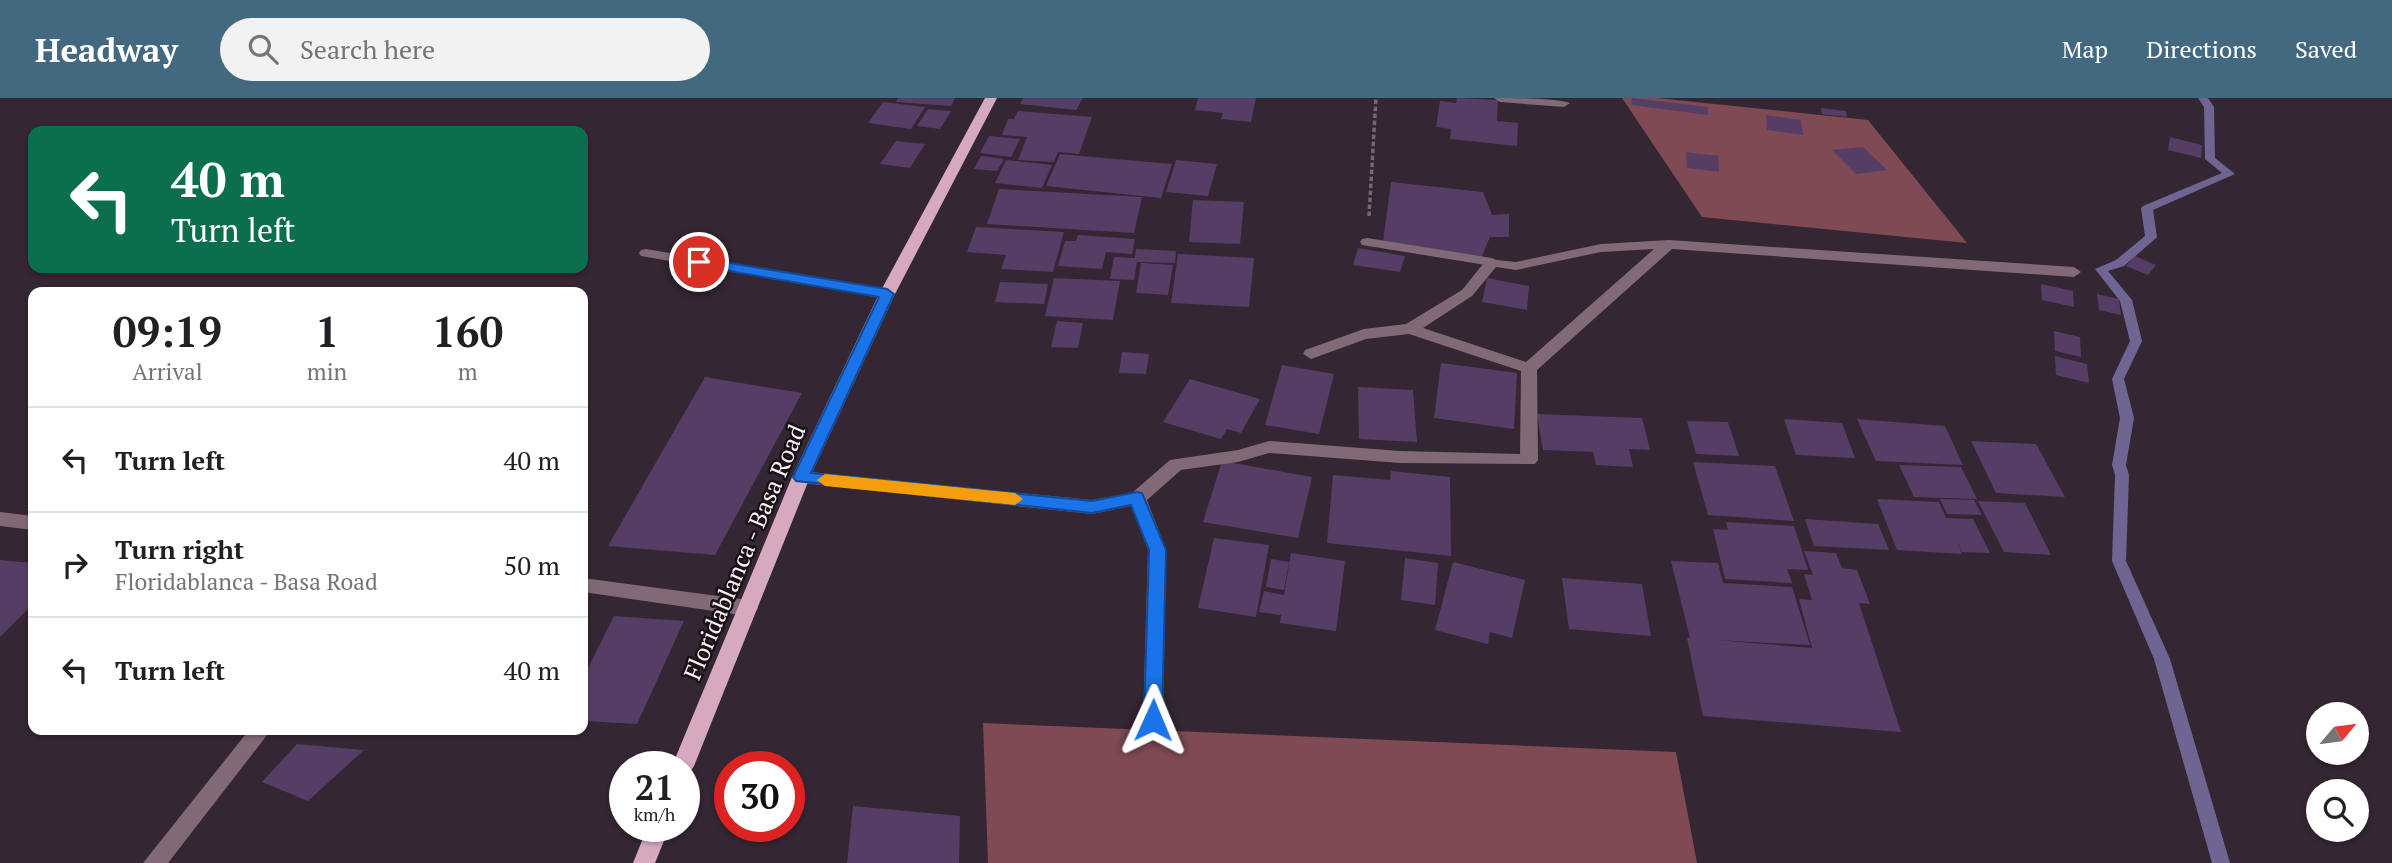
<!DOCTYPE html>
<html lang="en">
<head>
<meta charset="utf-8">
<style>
  body { margin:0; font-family:"PT Serif",serif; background:#f2f2f2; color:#202124; height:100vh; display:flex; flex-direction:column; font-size:26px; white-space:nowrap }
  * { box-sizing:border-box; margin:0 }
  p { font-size:23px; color:#757577 }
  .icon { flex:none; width:38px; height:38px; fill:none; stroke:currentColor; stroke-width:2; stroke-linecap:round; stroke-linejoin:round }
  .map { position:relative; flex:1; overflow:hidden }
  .sheet { position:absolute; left:28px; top:189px; width:560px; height:448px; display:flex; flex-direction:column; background:#fff; border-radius:14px; box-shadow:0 2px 5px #0004 }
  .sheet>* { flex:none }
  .hud { position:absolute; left:28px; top:28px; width:560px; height:147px; border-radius:14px; box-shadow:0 2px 5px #0004; background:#0b6e4f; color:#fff; overflow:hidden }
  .needle { width:46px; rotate:61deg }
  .buttons { position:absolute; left:2306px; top:604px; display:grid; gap:14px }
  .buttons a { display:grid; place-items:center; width:63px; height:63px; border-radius:50%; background:#fff; box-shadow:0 2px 5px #0004; font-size:35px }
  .speed { position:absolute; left:609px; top:653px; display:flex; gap:14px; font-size:35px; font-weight:700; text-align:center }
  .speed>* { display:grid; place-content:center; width:91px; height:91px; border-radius:50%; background:#fff; box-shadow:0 2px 5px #0004; line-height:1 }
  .speed small { font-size:18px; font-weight:400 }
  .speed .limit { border:10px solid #d22; background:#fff; color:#111 }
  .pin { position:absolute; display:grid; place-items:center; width:60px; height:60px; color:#fff; margin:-30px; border:4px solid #fff; border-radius:50%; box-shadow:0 2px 7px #0007 }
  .me { position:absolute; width:77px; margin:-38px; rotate:1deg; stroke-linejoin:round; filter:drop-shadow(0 0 5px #0008) }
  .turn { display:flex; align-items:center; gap:24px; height:147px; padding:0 28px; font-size:32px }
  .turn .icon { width:91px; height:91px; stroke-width:2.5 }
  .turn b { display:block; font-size:49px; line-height:60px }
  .eta { display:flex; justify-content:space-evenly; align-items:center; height:119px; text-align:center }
  .eta b { font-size:42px; font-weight:600; line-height:49px }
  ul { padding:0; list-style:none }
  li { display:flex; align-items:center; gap:21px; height:105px; padding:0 28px; border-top:2px solid #e0e0e0 }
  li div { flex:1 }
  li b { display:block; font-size:26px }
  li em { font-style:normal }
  header { display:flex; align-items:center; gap:42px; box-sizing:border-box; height:98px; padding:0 35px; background:#436981; color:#fff }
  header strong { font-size:33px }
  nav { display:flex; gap:38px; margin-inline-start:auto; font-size:24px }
  .search { width:490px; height:63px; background:#f2f2f2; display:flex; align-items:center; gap:18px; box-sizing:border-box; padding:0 24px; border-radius:38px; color:#757577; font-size:26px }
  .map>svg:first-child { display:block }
  .forest { fill:#7f4a54 }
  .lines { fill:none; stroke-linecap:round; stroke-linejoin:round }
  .stream { fill:#6e6593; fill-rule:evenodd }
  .building { fill:#563d66 }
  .path { stroke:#746772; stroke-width:3.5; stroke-dasharray:4.5 2.5; stroke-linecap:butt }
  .lane { fill:#816a75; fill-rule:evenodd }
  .street { fill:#816a75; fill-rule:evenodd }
  .primary { fill:#d7a9be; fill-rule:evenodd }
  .route { fill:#1a73e8; stroke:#114b97; stroke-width:2 }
  .slow { fill:#f59e0b }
  .labels { text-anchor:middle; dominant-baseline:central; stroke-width:5; stroke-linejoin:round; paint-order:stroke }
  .street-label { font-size:24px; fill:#faf1f8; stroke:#181217 }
</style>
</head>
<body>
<header>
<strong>Headway</strong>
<div class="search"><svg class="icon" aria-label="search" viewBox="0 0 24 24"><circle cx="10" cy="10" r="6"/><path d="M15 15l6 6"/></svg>Search here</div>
<nav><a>Map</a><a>Directions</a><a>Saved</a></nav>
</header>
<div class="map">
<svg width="2392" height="765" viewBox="0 0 2392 765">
  <rect width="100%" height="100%" fill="#342632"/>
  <path class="forest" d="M1622,0H1657L1868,22L1967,145L1702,119Z
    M983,625L1676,654L1697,765H988Z"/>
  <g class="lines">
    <path class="stream" d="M2198,0H2208L2214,9L2215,60L2235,76L2153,112L2157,139L2155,141L2124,168L2108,173L2132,202L2142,243L2124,281L2134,320L2126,367L2129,377L2126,463L2170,561L2230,765H2212L2154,561L2112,463L2115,377L2112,367L2120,320L2112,281L2130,243L2120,203L2095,171L2116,162L2145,138L2141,110L2143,108L2222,75L2205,61L2204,9Z"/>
  </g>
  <path class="building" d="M898,0H955L951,8L896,4Z
    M1023,0H1083L1076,12L1020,6Z
    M1198,0H1256L1251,24L1221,21L1223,15L1195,12Z
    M1457,0L1498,2L1497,23L1518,25L1517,48L1450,41L1451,31L1436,29L1440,3L1456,5Z
    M1632,0L1708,9V17L1631,7Z
    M883,4L925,9L911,31L868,25Z
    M1821,10L1846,13L1847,19L1822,16Z
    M928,11L951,13L940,31L917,28Z
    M1018,13L1092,19L1079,56L1058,54L1054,64L1018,62L1027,39L1002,37L1008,21H1014Z
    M1766,17L1801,22L1803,37L1767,32Z
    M989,38L1020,41L1011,59L980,55Z
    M2170,39L2202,47L2201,60L2168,52Z
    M896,43L925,46L910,70L880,66Z
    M1863,49L1887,72L1856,76L1832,52Z
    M1686,54L1718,58L1719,74L1687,70Z
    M1060,56L1172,66L1161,100L1046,88Z
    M981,58L1004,61L997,73L974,71Z
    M1006,62L1052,67L1042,90L995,85Z
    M1176,62L1217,66L1208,98L1166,94Z
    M1391,84L1483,94L1492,117L1509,116V139H1490L1481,160L1383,144Z
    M999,91L1142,99L1134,135L987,126Z
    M1193,102L1244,104L1240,146L1189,144Z
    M976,129L1064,134L1053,174L1001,171L1006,157L967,154Z
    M1078,137L1135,141L1132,156L1106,154L1102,171L1058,168L1065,143H1076Z
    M1358,150L1405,158L1400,174L1353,167Z
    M1136,151L1176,153L1175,165L1137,164L1134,182L1110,181L1114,159L1135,160Z
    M1178,156L1254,160L1249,209L1171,205Z
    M2135,158L2156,167L2148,177L2126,168Z
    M1141,165L1173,167L1168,197L1136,195Z
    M1054,180L1120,183L1113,222L1045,218Z
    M1487,180L1529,188L1527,212L1482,204Z
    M1000,184L1048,186L1044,206L995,204Z
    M2041,186L2073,193L2074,209L2042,202Z
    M2097,196L2119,201L2121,217L2099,212Z
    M1057,223L1083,225L1078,250L1051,249Z
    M2054,233L2080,239L2081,259L2055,253Z
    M1122,254L1149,256L1146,276L1119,275Z
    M2055,258L2087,266L2089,285L2056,277Z
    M1441,265L1517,275L1514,331L1434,320Z
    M1282,267L1334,276L1319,336L1265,327Z
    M705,279L802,295L715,457L608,448Z
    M1190,281L1260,301L1241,335L1227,331L1221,341L1163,324Z
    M1358,289L1413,292L1417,344L1359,341Z
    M1537,316L1642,320L1650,352L1629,351L1633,369L1596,367L1593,354L1543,352Z
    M1784,321L1842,325L1855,360L1796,357Z
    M1857,321L1945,328L1963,367L1876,363Z
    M1687,323L1728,324L1739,358L1696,356Z
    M1971,343L2036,346L2065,399L1996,395Z
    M1222,363L1312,379L1298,440L1203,424Z
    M1693,364L1775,368L1794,423L1708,417Z
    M1899,367L1961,369L1977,401L1914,399Z
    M1391,373L1450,379L1451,458L1327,445L1333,377L1390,382Z
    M1877,401L1939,404L1946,420L1973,421L1990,455L1962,454L1958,444L1962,456L1897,452Z
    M1940,401L1974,402L1982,417L1947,416Z
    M1978,403L2025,405L2051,457L2004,454Z
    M1805,421L1878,426L1889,452L1814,448Z
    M1726,424L1794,428L1808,472L1787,471L1792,485L1725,481L1713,431L1728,432Z
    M1214,440L1269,447L1256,519L1198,510Z
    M1804,453L1836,455L1842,470L1857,472L1870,506L1859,505L1901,634L1703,618L1687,540H1690L1671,463L1718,465L1723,485L1792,489L1810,547L1716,542L1812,550L1799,501L1812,502L1804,476L1813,477Z
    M1291,455L1345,463L1336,533L1280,525L1281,517L1259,514L1264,493L1284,497Z
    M1405,460L1438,465L1435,507L1401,502Z
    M1271,461L1289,464L1284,492L1266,489Z
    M0,462L33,465V506L0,539Z
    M1453,464L1525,482L1512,540L1490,534L1488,546L1435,532Z
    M1562,480L1642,486L1651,538L1569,531Z
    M614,518L684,523L637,626L583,623V580Z
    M297,646L364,652L308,703L262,684Z
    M853,708L960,718L959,765H847Z"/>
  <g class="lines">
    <path class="path" d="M1369,118L1376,0"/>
    <path class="lane" d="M1367,140L1492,160L1499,164L1492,168L1362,147L1360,144L1362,141Z"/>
    <path class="street" d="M1494,0C1512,0 1557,0 1570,5L1564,9L1500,4Z
      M1669,142L2074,169L2081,174L2074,179L1672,151L1537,272L1538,362L1535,366L1400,365L1269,355L1238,364L1181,372L1147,402L1166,452L1163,622L1160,628L1153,631L1146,628L1143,622L1148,452L1131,408L1092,416L801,385L795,383L792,379L795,375L801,373L1092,402L1132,395L1170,362L1238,352L1269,343L1400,353L1520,356L1521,273L1409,236L1366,241L1311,261L1303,256L1305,252L1364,231L1406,226L1462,192L1487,161L1516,164L1601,146ZM1654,151L1526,264L1423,230L1472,198L1496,169L1516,172L1601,154Z
      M646,151L887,191L895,196L887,201L641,158L639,155L641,152Z
      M0,414L33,418V432L0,428Z
      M583,480L748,502L755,505L758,510L755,515L748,518L583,494Z
      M249,632H271L168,765H143Z"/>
    <path class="primary" d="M985,0H997L895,196L810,379L694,668L690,674L684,677V668H672L792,379L879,196Z
      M648,728H670L655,765H633Z"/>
  </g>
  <path class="route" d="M699,160L887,191L894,196L811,375L1092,403L1137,394L1142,395L1166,452L1162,622L1160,628L1153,630L1146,628L1144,622L1149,452L1131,407L1092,415L796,383L793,379L879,199L695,167L693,164Z"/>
  <path class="slow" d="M825,376L1015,395L1023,401L1015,407L825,388L817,382Z"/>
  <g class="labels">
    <g class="street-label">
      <text transform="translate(744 454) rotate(-67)">Floridablanca - Basa Road</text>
    </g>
  </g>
</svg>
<div class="buttons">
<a><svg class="needle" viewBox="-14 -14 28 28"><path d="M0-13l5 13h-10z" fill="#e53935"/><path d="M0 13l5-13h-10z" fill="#757577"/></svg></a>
<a><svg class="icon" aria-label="search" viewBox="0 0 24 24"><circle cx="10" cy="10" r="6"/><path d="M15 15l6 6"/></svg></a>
</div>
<div class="speed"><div>21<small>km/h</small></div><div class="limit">30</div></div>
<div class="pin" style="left:699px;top:164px;background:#d93025"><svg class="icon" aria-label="arrive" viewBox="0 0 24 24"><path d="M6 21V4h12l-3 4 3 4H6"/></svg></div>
<svg class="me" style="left:1153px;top:622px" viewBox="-20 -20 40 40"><path d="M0-17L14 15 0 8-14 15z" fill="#1a73e8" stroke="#fff" stroke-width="4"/></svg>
<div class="hud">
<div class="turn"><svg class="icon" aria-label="left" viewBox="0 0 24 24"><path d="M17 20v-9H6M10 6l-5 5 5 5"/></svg><div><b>40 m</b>Turn left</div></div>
</div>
<section class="sheet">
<div class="eta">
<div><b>09:19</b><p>Arrival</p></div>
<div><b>1</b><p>min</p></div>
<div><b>160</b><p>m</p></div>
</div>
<ul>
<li><svg class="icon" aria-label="left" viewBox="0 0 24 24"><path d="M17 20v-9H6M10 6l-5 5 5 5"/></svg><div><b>Turn left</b></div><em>40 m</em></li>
<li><svg class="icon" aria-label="right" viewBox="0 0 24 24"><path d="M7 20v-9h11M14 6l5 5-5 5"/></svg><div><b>Turn right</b><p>Floridablanca - Basa Road</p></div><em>50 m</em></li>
<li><svg class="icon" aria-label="left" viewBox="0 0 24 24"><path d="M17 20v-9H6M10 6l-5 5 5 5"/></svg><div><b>Turn left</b></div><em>40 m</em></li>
</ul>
</section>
</div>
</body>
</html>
